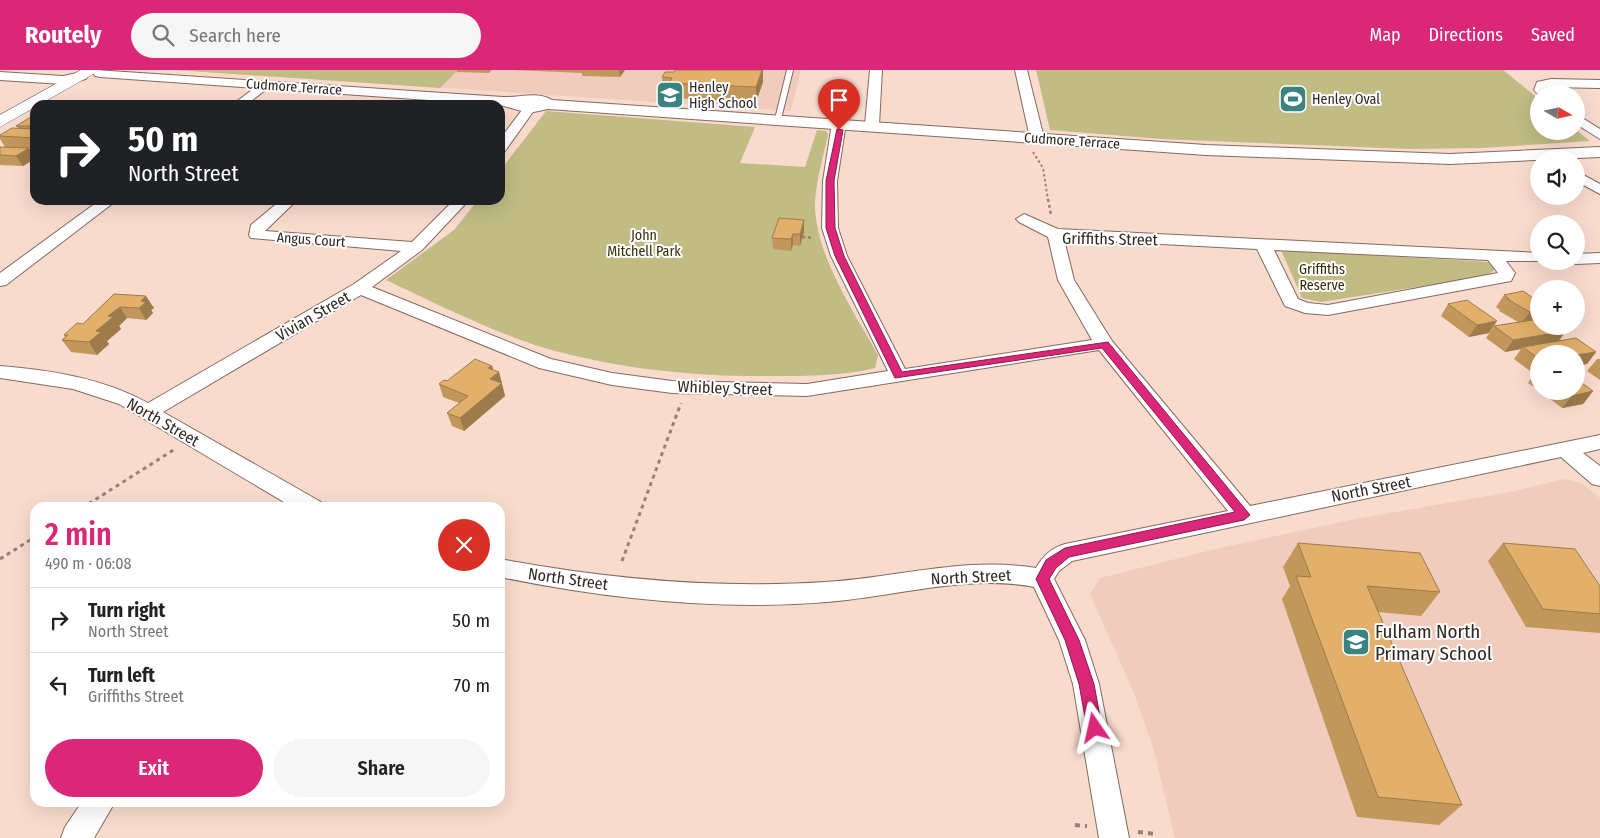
<!DOCTYPE html>
<html lang="en">
<head>
<meta charset="utf-8">
<style>
  body { margin:0; font-family:"Fira Sans Condensed",sans-serif; background:#f6f6f6; color:#222; height:100vh; display:flex; flex-direction:column; font-size:19px; white-space:nowrap }
  * { box-sizing:border-box; margin:0 }
  p { font-size:16px; color:#767676 }
  .icon { flex:none; width:28px; height:28px; fill:none; stroke:currentColor; stroke-width:2; stroke-linecap:round; stroke-linejoin:round }
  .map { position:relative; flex:1; overflow:hidden }
  .drawer { position:absolute; left:30px; top:432px; width:475px; height:305px; display:flex; flex-direction:column; background:#fff; border-radius:15px; box-shadow:0 5px 20px #0002 }
  .drawer>* { flex:none }
  .guide { position:absolute; left:30px; top:30px; width:475px; height:105px; border-radius:15px; box-shadow:0 5px 20px #0002; background:#202124; color:#fff; overflow:hidden }
  .needle { width:32px; rotate:99deg }
  .tools { position:absolute; left:1530px; top:15px; display:grid; gap:10px }
  .tools a { display:grid; place-items:center; width:55px; height:55px; border-radius:50%; background:#fff; box-shadow:0 5px 20px #0002; font-size:25px }
  .pin { position:absolute; display:grid; place-items:center; width:42px; height:42px; color:#fff; margin:-51px -21px; border-radius:50% 50% 50% 0; rotate:-45deg; box-shadow:0 0 5px #0007 }
  .pin .icon { rotate:45deg }
  .me { position:absolute; width:55px; margin:-28px; rotate:349deg; stroke-linejoin:round; filter:drop-shadow(0 0 4px #0008) }
  .turn { display:flex; align-items:center; gap:18px; height:105px; padding:0 15px; font-size:22px }
  .turn .icon { width:65px; height:65px; stroke-width:2.5 }
  .turn b { display:block; font-size:35px; line-height:42px }
  .round { display:grid; place-items:center; flex:none; width:52px; height:52px; border-radius:26px; background:#f6f6f6 }
  .summary { display:flex; align-items:center; justify-content:space-between; height:85px; padding:0 15px }
  h1 { font-size:30px; font-weight:600; line-height:38px; color:#db2777 }
  .primary-button { display:flex; gap:10px; margin-top:auto; padding:10px 15px }
  .primary-button a { flex:1; height:58px; border-radius:30px; background:#db2777; color:#fff; font-size:20px; font-weight:600; line-height:58px; text-align:center }
  .primary-button a+a { background:#f6f6f6; color:#222 }
  ul { padding:0; list-style:none }
  li { display:flex; align-items:center; gap:15px; height:65px; padding:0 15px; border-top:1px solid #e0e0e0 }
  li div { flex:1 }
  li b { display:block; font-size:19px }
  li em { font-style:normal }
  header { display:flex; align-items:center; gap:30px; box-sizing:border-box; height:70px; padding:0 25px; background:#db2777; color:#fff }
  header strong { font-size:24px }
  nav { display:flex; gap:28px; margin-inline-start:auto; font-size:18px }
  .search { width:350px; height:45px; background:#f6f6f6; display:flex; align-items:center; gap:12px; box-sizing:border-box; padding:0 18px; border-radius:28px; color:#767676; font-size:19px }
  .map>svg:first-child { display:block }
  .built { fill:#f0ccbc }
  .green { fill:#c0bc84 }
  .lines { fill:none; stroke-linecap:round; stroke-linejoin:round }
  .service-casing { stroke:#846a5f; stroke-width:2 }
  .minor-casing { stroke:#846a5f; stroke-width:2 }
  .tertiary-casing { stroke:#846a5f; stroke-width:2 }
  .secondary-casing { stroke:#846a5f; stroke-width:1 }
  .path-far3 { stroke:#97827a; stroke-width:2; stroke-dasharray:2.5 2.5; stroke-linecap:butt }
  .path-far2 { stroke:#97827a; stroke-width:2.5; stroke-dasharray:3 3; stroke-linecap:butt }
  .path-far1 { stroke:#97827a; stroke-width:3; stroke-dasharray:4 4; stroke-linecap:butt }
  .path { stroke:#97827a; stroke-width:4; stroke-dasharray:5 5; stroke-linecap:butt }
  .service { fill:#fff; fill-rule:evenodd }
  .minor { fill:#fff; fill-rule:evenodd }
  .tertiary { fill:#fff; fill-rule:evenodd }
  .secondary { fill:#fff; fill-rule:evenodd }
  .wall { fill:#c2975c }
  .shaded-wall { fill:#9e7b4b }
  .building { fill:#e2b06b; stroke:#9e7b4b }
  .route { fill:#db2777; stroke:#8e194d }
  .labels { text-anchor:middle; dominant-baseline:central; stroke-width:4; stroke-linejoin:round; paint-order:stroke }
  .far-street-label { font-size:14px; fill:#312622; stroke:#fff }
  .far-poi-label { font-size:14px; fill:#312622; stroke:#fff; text-anchor:start }
  .far-park-label { font-size:14px; fill:#312e08; stroke:#fff }
  .street-label { font-size:16px; fill:#312622; stroke:#fff }
  .near-poi-label { font-size:19px; fill:#312622; stroke:#fff; text-anchor:start }
</style>
</head>
<body>
<header>
<strong>Routely</strong>
<div class="search"><svg class="icon" aria-label="search" viewBox="0 0 24 24"><circle cx="10" cy="10" r="6"/><path d="M15 15l6 6"/></svg>Search here</div>
<nav><a>Map</a><a>Directions</a><a>Saved</a></nav>
</header>
<div class="map">
<svg width="1600" height="768" viewBox="0 0 1600 768">
  <rect width="100%" height="100%" fill="#f9dbce"/>
  <path class="built" d="M175,0H801L791,41Z
    M1564,409L1581,413L1600,428V768H1175L1153,677L1133,621L1090,524L1100,508L1215,479L1355,449L1510,422Z"/>
  <path class="green" d="M175,0H458L440,18Z
    M1036,0H1503L1539,29V61L1576,60L1590,71L1482,78L1410,79L1161,69L1050,60Z
    M546,41L755,57L740,93L805,97L817,60L826,61L828,64C824,84 814,119 815,139C818,189 854,242 878,285L875,298C842,306 808,306 774,306C695,307 614,299 538,276C486,259 435,233 386,210L454,160L478,130H500V101Z
    M1281,180L1489,192L1495,199L1488,206L1321,232L1302,228Z"/>
  <g class="lines">
    <g class="service-casing">
      <path id="service" d="M787,0H793L781,49L778,51L775,49Z"/>
    </g>
    <g class="minor-casing">
      <path id="minor" d="M870,0H882L879,55L872,59L865,55Z
        M1015,0H1027L1044,68L1042,71L1037,72L1030,68Z
        M0,2L63,6L82,2L88,6L86,9L63,14L0,10Z
        M1551,9L1600,10V18L1551,17L1546,19L1552,24C1544,24 1538,26 1534,20L1537,12Z
        M264,11L268,12L270,15L268,18L246,35H232Z
        M529,35L535,39L505,81L500,82V69L525,36Z
        M1576,44L1600,59V69L1576,54Z
        M839,49L846,53L837,111L838,158L847,186L905,299L1092,270L1058,210L1048,167L1019,152L1016,149L1024,144L1058,159L1539,183V191H1545H1506L1515,203L1511,211L1328,245L1305,243L1285,236L1257,179L1064,169L1074,210L1112,271L1250,436L1600,365V379L1583,383L1600,396V416L1592,414L1561,387L1072,491L1059,501L1054,509L1085,570L1099,614L1129,768H1099L1073,614L1059,570L1034,517C966,504 895,527 827,532C717,541 608,529 500,507V489C608,509 715,519 825,512C895,508 966,486 1036,498C1043,486 1051,478 1065,474L1228,441L1099,280L807,326L672,323L612,315L539,298L361,225L163,342L321,432L324,438H294L119,334L73,319L0,308V296C50,300 103,308 148,333L354,214L401,181L251,168L249,165L251,155L281,130H297L265,161L412,172L454,130H469L422,180L372,217L551,289L612,303L672,311L807,314L888,301L831,186L822,158L823,111L832,53ZM1274,180L1488,190L1498,203L1328,235L1308,233L1298,229Z
        M1576,101L1600,114V124L1576,111Z
        M100,130H117L6,215L0,216V203Z
        M1600,183V193L1576,194L1569,191H1576V184Z
        M82,732H115L94,768H61L65,757Z"/>
    </g>
    <g class="tertiary-casing">
      <path id="tertiary" d="M95,0L503,27C519,28 538,21 552,30L1206,75L1450,84L1600,77V87L1450,94L1206,85L548,39L529,43L500,35L100,7L95,6L93,3Z"/>
    </g>
    <g class="secondary-casing">
      <path id="secondary" d="M81,0H100L0,57V45Z"/>
    </g>
    <path class="path-far3" d="M1033,82L1043,98L1048,130"/>
    <path class="path-far2" d="M1048,129L1051,145
      M802,167L814,168"/>
    <path class="path-far1" d="M82,438L175,379
      M0,489L35,467
      M622,491L681,333"/>
    <path class="path" d="M1075,755L1087,756
      M1138,762L1156,764"/>
    <use href="#service" class="service"/>
    <use href="#minor" class="minor"/>
    <use href="#tertiary" class="tertiary"/>
    <use href="#secondary" class="secondary"/>
  </g>
  <path class="wall" d="M457,0H492L489,3L457,2Z
    M513,0H625L620,7L582,6V3Z
    M674,2L763,12L756,32L671,28L670,22H664L662,7Z
    M35,47V78H29L35,88L23,96L0,95V77H5L0,69V65L18,58L16,56Z
    M804,162L800,176L793,175L791,181L773,179L772,168Z
    M1523,221L1539,232V256H1559L1566,261L1559,271L1576,268L1596,282L1587,294L1576,296V284H1539V320L1528,313L1535,303L1534,304L1514,289L1521,279L1505,282L1486,268L1494,256L1518,252L1499,241L1500,240L1496,237L1504,225Z
    M114,224L154,238L151,240L153,243L146,250L127,248L119,256L121,259L107,271L109,274L97,285L71,282L62,270L65,267L64,265L83,254Z
    M1448,234L1489,263L1469,267L1441,246Z
    M1597,289H1600V310L1587,301Z
    M492,296L493,300L499,302L505,326L464,361L452,356L447,343L459,333L443,327L439,314Z
    M1540,321H1593L1583,334L1562,338Z
    M1298,473L1440,522L1421,546L1378,542L1462,735L1439,755L1357,747L1282,529L1290,516L1283,497Z
    M1503,473L1600,516V563L1526,557L1488,491Z"/>
  <path class="shaded-wall" d="M619,0H625L620,7Z
    M762,0H763V12L756,32V17Z
    M29,78L35,89L23,96L16,86Z
    M804,150V162L800,176V164Z
    M793,164V175L791,181V169Z
    M146,226L154,238L151,240L153,243L146,250L139,238L141,231Z
    M120,237L127,248L119,256L121,259L107,271L109,274L97,285L89,272L96,261L108,246Z
    M1539,241V251L1521,254L1530,242Z
    M1497,251L1489,263L1469,267L1477,255Z
    M1566,261L1557,273L1523,277L1521,279L1505,282L1513,270Z
    M1596,282L1587,294L1576,296V285Z
    M492,296L495,305L499,302L505,326L464,361L460,348L488,298Z
    M1593,321L1583,334L1562,338L1572,326Z"/>
  <path class="building" d="M675,0H762L756,17L669,13L672,8L662,7L665,2H674Z
    M31,47H35V56H16Z
    M12,58L35,59V68L0,66V65Z
    M0,77L29,78L16,86L0,85Z
    M779,148L804,150L800,164H793L791,169L772,168Z
    M1523,221L1539,232V241L1530,242L1507,229H1509L1504,225Z
    M114,224L146,226L141,231L146,232L139,238L120,237L108,246L113,247L96,261L101,262L89,272L62,270L68,265H64L77,253L83,254Z
    M1467,230L1497,251L1477,255L1448,234Z
    M1539,249V256H1559L1566,261L1513,270L1494,256Z
    M1576,268L1596,282L1576,285V284H1539V289L1523,277Z
    M475,289L492,296L488,298L499,302L490,309L502,313L460,348L447,343L468,326L439,314L444,310L447,311Z
    M1576,309L1593,321L1572,326L1566,321H1576Z
    M1298,473L1420,483L1440,522L1367,516L1462,735L1378,727L1296,506L1311,507Z
    M1503,473L1575,479L1600,516V544L1543,539Z"/>
  <path class="route" d="M837,59L843,60L834,111L835,158L844,186L902,302L1108,272L1250,445L1244,450L1069,487L1056,498L1049,509L1079,570L1094,614L1102,658L1100,663L1095,665L1089,663L1087,658L1079,614L1065,570L1036,509L1046,490L1065,478L1235,442L1102,278L895,308L835,186L826,158V111Z"/>
  <defs>
    <g id="school-square" transform="scale(1.4375)"><rect x="-9" y="-9" width="18" height="18" rx="4" fill="#3a8381" stroke="#fff"/><path d="M0-5L7-2L0 1L-7-2ZM-4 1L0 2.5L4 1V4Q0 6-4 4Z" fill="#fff"/></g>
    <g id="stadium-square" transform="scale(1.4375)"><rect x="-9" y="-9" width="18" height="18" rx="4" fill="#3a8381" stroke="#fff"/><path d="M0-5a6.5 5 0 1 0 0 10a6.5 5 0 1 0 0-10ZM-3.5-1.8h7v3.6h-7Z" fill="#fff"/></g>
  </defs>
  <g fill-rule="evenodd">
    <use href="#school-square" x="670" y="25"/>
    <use href="#stadium-square" x="1293" y="29"/>
    <use href="#school-square" x="1356" y="572"/>
  </g>
  <g class="labels">
    <g class="far-street-label">
      <text transform="translate(294 17) rotate(4)">Cudmore Terrace</text>
      <text transform="translate(1072 71) rotate(4)">Cudmore Terrace</text>
      <text transform="translate(311 170) rotate(4)">Angus Court</text>
    </g>
    <g class="far-poi-label">
      <text x="689" y="17">Henley<tspan x="689" dy="16">High School</tspan></text>
      <text x="1312" y="29">Henley Oval</text>
    </g>
    <g class="far-park-label">
      <text x="644" y="165">John<tspan x="644" dy="16">Mitchell Park</tspan></text>
      <text x="1322" y="199">Griffiths<tspan x="1322" dy="16">Reserve</tspan></text>
    </g>
    <g class="street-label">
      <text transform="translate(1110 169) rotate(1)">Griffiths Street</text>
      <text transform="translate(313 246) rotate(-30)">Vivian Street</text>
      <text transform="translate(725 318) rotate(2)">Whibley Street</text>
      <text transform="translate(163 352) rotate(30)">North Street</text>
      <text transform="translate(1371 419) rotate(-11)">North Street</text>
      <text transform="translate(971 507) rotate(-3)">North Street</text>
      <text transform="translate(568 509) rotate(8)">North Street</text>
    </g>
    <g class="near-poi-label">
      <text x="1375" y="561">Fulham North<tspan x="1375" dy="22">Primary School</tspan></text>
    </g>
  </g>
</svg>
<div class="tools">
<a><svg class="needle" viewBox="-14 -14 28 28"><path d="M0-13l5 13h-10z" fill="#e53935"/><path d="M0 13l5-13h-10z" fill="#767676"/></svg></a>
<a><svg class="icon" aria-label="sound" viewBox="0 0 24 24"><path d="M4 9h4l5-4v14l-5-4H4zM17 9q2 3 0 6"/></svg></a>
<a><svg class="icon" aria-label="search" viewBox="0 0 24 24"><circle cx="10" cy="10" r="6"/><path d="M15 15l6 6"/></svg></a>
<a>+</a>
<a>−</a>
</div>
<div class="pin" style="left:839px;top:60px;background:#d93025"><svg class="icon" aria-label="arrive" viewBox="0 0 24 24"><path d="M6 21V4h12l-3 4 3 4H6"/></svg></div>
<svg class="me" style="left:1095px;top:658px" viewBox="-20 -20 40 40"><path d="M0-17L14 15 0 8-14 15z" fill="#db2777" stroke="#fff" stroke-width="4"/></svg>
<div class="guide">
<div class="turn"><svg class="icon" aria-label="right" viewBox="0 0 24 24"><path d="M7 20v-9h11M14 6l5 5-5 5"/></svg><div><b>50 m</b>North Street</div></div>
</div>
<section class="drawer">
<div class="summary"><div><h1>2 min</h1><p>490 m · 06:08</p></div><a class="round" style="background:#d93025;color:#fff"><svg class="icon" aria-label="close" viewBox="0 0 24 24"><path d="M6 6l12 12M18 6L6 18"/></svg></a></div>
<ul>
<li><svg class="icon" aria-label="right" viewBox="0 0 24 24"><path d="M7 20v-9h11M14 6l5 5-5 5"/></svg><div><b>Turn right</b><p>North Street</p></div><em>50 m</em></li>
<li><svg class="icon" aria-label="left" viewBox="0 0 24 24"><path d="M17 20v-9H6M10 6l-5 5 5 5"/></svg><div><b>Turn left</b><p>Griffiths Street</p></div><em>70 m</em></li>
</ul>
<div class="primary-button"><a>Exit</a><a>Share</a></div>
</section>
</div>
</body>
</html>
